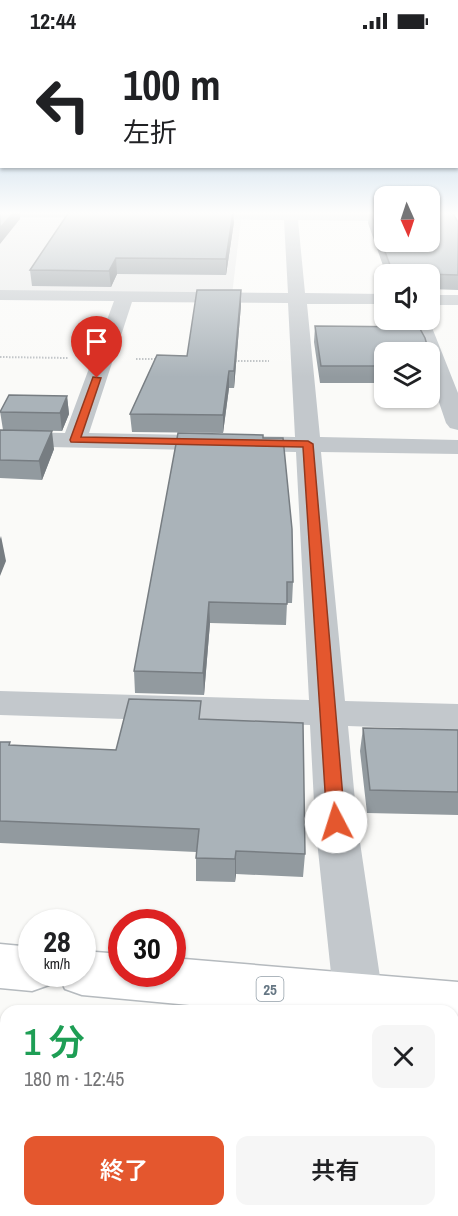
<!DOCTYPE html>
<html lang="ja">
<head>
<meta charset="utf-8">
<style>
  body { margin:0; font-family:"Archivo Narrow","Noto Sans JP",sans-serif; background:#f6f6f6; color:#202124; height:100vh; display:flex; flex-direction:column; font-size:22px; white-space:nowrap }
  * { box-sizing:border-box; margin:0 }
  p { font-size:20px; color:#757577 }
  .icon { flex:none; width:33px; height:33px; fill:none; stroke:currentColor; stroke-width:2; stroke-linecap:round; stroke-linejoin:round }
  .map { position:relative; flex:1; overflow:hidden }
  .sheet { position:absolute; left:0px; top:963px; width:459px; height:212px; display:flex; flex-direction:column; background:#fff; border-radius:18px 18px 0 0; box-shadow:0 2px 4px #0004 }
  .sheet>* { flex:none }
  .banner { position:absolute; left:0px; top:0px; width:459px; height:126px; box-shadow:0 2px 4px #0004; background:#fff; color:#202124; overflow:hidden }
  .needle { width:39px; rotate:177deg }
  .controls { position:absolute; left:374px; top:144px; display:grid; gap:12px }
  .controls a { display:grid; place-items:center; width:66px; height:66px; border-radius:12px; background:#fff; box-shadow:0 2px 4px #0004; font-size:30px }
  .speed { position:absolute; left:18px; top:867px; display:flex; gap:12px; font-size:30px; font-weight:700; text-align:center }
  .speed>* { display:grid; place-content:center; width:78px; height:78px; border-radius:50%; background:#fff; box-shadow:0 2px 4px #0004; line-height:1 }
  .speed small { font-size:15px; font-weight:400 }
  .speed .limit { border:9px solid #d22; background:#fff; color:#111 }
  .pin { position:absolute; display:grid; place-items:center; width:51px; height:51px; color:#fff; margin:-62px -26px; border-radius:50% 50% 50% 0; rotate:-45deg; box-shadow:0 0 6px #0007 }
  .pin .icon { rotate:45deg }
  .me { position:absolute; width:66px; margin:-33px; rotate:355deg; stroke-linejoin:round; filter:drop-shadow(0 0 4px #0008) }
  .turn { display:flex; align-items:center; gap:21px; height:126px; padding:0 24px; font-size:27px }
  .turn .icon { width:78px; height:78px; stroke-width:2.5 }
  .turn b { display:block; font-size:42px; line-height:51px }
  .round { display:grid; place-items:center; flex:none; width:63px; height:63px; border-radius:12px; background:#f6f6f6 }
  .summary { display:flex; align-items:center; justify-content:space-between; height:102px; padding:0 24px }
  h1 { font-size:36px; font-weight:600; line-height:45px; color:#1e9e55 }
  .button { display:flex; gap:12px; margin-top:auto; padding:12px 24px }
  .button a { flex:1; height:69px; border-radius:12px; background:#e4572e; color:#fff; font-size:24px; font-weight:600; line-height:69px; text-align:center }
  .button a+a { background:#f6f6f6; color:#202124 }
  .status { display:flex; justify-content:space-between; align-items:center; height:42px; padding:0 30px; background:#fff; direction:ltr }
  .status svg { height:16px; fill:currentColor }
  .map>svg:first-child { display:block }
  .built { fill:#e8e9e9 }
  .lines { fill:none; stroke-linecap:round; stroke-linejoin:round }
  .primary-casing { stroke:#b5babe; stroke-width:3 }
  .path { stroke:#bbbfc2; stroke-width:2; stroke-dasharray:1.5 1.5; stroke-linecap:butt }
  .street { fill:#c3c8cc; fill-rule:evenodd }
  .primary { fill:#fff; fill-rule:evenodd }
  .wall { fill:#929a9f }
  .shaded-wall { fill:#777d82 }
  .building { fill:#aab3b9; stroke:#777d82; stroke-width:1.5 }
  .route { fill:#e4572e; stroke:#94391e; stroke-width:1.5 }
  .labels { text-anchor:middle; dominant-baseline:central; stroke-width:6; stroke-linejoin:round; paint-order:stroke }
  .shield { fill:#fff; stroke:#939fa8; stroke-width:1.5 }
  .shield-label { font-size:15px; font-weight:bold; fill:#657683 }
</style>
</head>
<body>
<div class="status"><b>12:44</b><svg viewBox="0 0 49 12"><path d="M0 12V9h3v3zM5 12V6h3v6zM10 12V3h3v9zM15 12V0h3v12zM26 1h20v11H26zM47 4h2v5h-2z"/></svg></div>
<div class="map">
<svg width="458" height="1174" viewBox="0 0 458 1174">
  <rect width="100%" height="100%" fill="#fafaf8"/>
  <path class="built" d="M0,174L241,177L232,253L0,250Z"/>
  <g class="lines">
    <g class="primary-casing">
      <path id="primary" d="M0,902L32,905V932H54L49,943L32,949L0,946Z
        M82,909L122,912V932H172V916L458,940V988L453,987V969H254L82,953L65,947L58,932H82Z"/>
    </g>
    <path class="path" d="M0,315L68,316
      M136,317H158
      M232,319H269"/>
    <path class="street" d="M0,170H118L119,172L112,176L0,175Z
      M183,170L384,171V179L298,178L305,251L384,252V262H307L320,395L458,398V412L321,410L345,659L458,662V688L348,684L357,780L385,969H335L315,780L310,683L0,673V649L309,658L296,410L0,404V390L65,391L114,259L0,258V248L288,251L284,178L188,177L183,176L181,173ZM132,260L288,261L295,395L89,391Z
      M429,253H458V263H429Z
      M411,278H429L458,351V388L450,386L446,381L429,331V310H422Z
      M347,1168H407V1174H347Z"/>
    <use href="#primary" class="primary"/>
  </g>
  <path class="wall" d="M369,170H384L458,180V248L429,247V232H386L368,181Z
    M234,180L226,233L117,232L111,245L32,244L30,228Z
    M241,248V263L234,346H229L223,391L132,390L130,372L187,314Z
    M315,284L384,310V341H320L314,300Z
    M429,312L432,323L430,340H429Z
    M67,354L69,372L62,389L3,388L0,369Z
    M0,388L54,407L42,438L0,436Z
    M263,396L293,540L292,561H287L286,583L210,581L204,653L135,651L134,629Z
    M201,677L305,812L303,835L236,832L235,840L196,839V810L0,801V700L11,704L116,708Z
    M363,686L458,688V773L367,771L360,709Z"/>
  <path class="shaded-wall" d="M14,170H20V177L0,202V186Z
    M233,170L234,180L226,233V217Z
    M116,216L117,232L111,245L109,229Z
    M241,248V263L234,346V329Z
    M229,329V346L223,391V373Z
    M67,354L69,372L62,389L60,371Z
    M52,389L54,407L42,438L39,419Z
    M1,494L6,519L0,534V497Z
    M209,560L210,581L204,653L203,631Z
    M236,809V832L235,840V817Z
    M6,1161V1168H10L12,1174H3Z"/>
  <path class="building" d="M0,170H14L0,186Z
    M69,170H233L226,217L116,216L109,229L30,228Z
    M370,170H384V200H429V170H452L458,180V233L393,231Z
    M197,248H241L234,329H229L223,373L130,372L157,313L187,314Z
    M315,284L419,285L425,296L429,310H384V324H321Z
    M429,312L432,323H429Z
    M9,353L67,354L60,371L0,370Z
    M0,388L52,389L39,419L0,418Z
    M178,391L263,393V396H283L292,487L293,540H287V562L209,560L203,631L134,629Z
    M129,657L201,659L199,677L303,681L305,812L236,809L235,817L196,816L199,787L0,779V700H10L9,703L116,708Z
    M363,686L458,688V750L370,748Z
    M0,1158H6L3,1174H0Z
    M166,1168H325L326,1174H166Z"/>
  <linearGradient id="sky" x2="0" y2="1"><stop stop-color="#96bcdc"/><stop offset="0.51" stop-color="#fdfdfc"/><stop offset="1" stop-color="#fdfdfc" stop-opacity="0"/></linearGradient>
  <rect width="458" height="335" fill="url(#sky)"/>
  <path class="route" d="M93,335L101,336L81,395L308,399L313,402L345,780L342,784L336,786L330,784L327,780L303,405L71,400L70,398Z"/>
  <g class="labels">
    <rect class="shield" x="256.5" y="935" width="27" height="24" rx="4.5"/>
    <g class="shield-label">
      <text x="270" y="947">25</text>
    </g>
  </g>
</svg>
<div class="controls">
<a><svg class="needle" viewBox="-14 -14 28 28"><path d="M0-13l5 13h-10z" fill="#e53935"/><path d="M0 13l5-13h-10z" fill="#757577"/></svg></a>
<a><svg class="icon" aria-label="sound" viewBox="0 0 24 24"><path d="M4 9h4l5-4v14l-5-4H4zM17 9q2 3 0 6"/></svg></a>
<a><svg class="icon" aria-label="layers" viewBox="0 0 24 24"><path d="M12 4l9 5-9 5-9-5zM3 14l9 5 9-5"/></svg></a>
</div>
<div class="speed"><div>28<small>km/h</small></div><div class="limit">30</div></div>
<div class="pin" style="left:97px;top:336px;background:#d93025"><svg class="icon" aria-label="arrive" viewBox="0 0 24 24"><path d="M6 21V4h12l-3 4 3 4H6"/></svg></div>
<svg class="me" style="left:336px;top:780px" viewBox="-20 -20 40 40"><circle r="19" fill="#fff"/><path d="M0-13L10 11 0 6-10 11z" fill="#e4572e"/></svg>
<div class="banner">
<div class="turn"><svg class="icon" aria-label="left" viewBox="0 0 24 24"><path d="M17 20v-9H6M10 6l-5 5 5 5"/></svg><div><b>100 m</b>左折</div></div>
</div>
<section class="sheet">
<div class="summary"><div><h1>1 分</h1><p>180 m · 12:45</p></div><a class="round"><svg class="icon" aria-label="close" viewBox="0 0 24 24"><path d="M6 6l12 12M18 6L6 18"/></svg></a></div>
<div class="button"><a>終了</a><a>共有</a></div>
</section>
</div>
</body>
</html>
